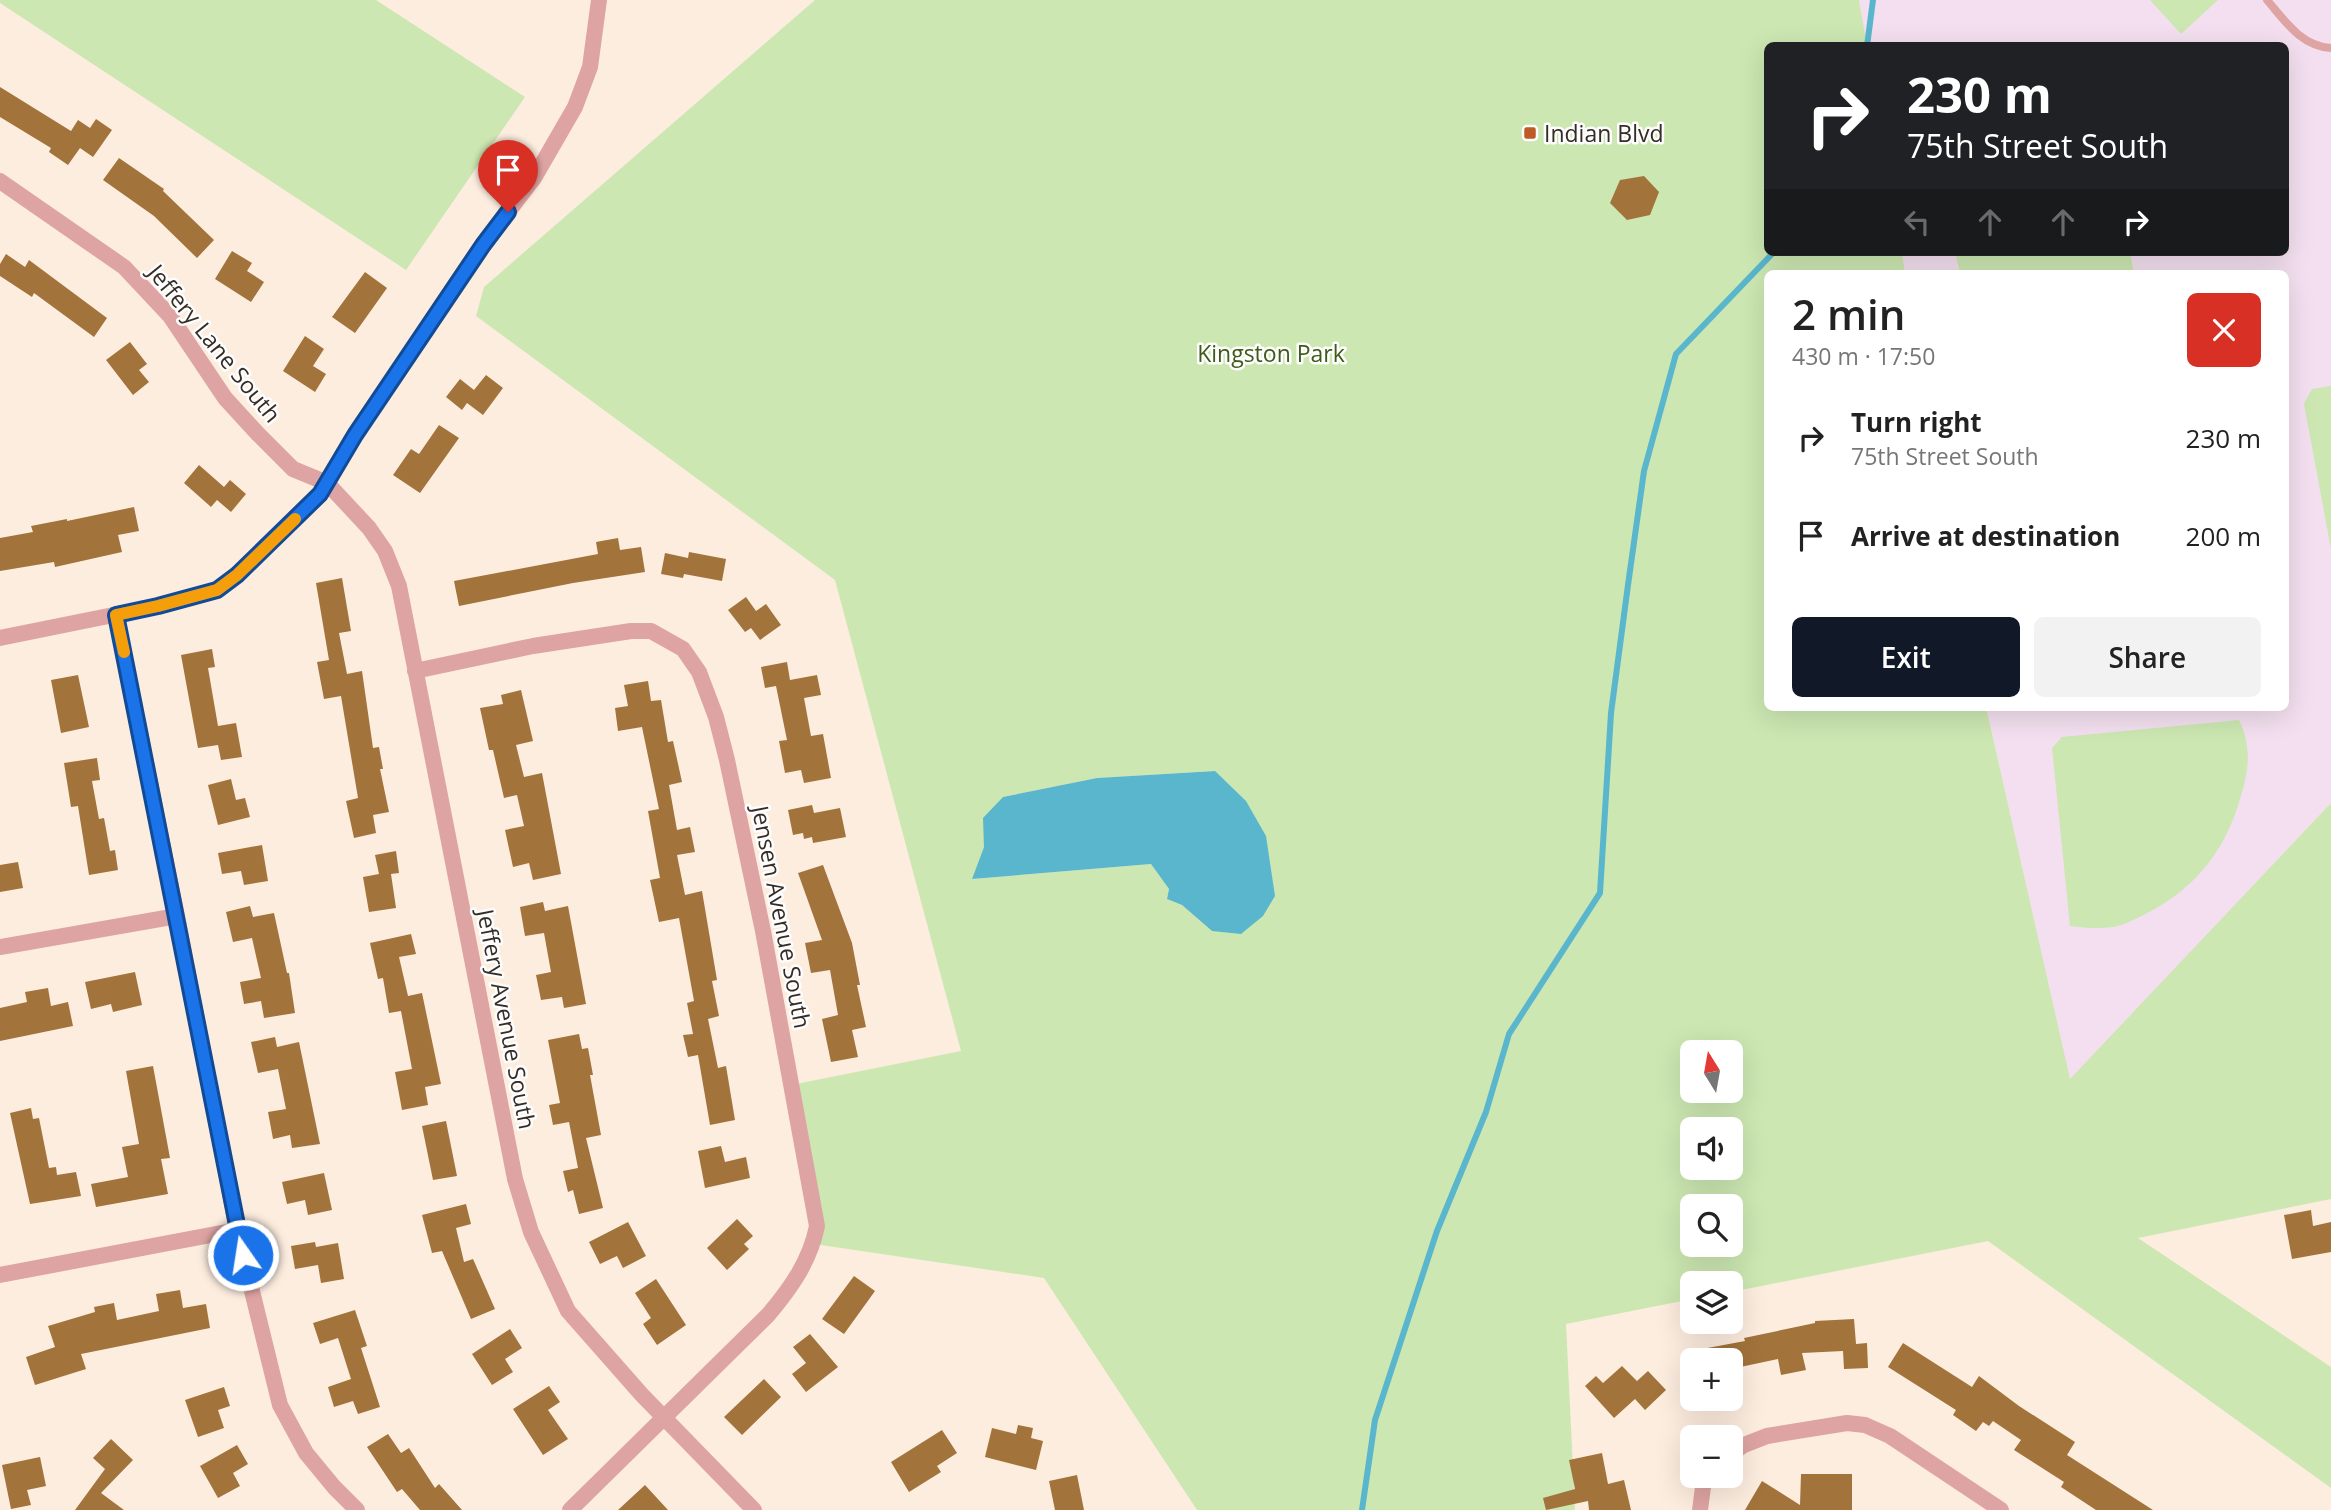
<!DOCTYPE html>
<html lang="en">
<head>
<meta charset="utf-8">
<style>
  body { margin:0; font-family:"Open Sans",sans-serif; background:#f2f2f2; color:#222; height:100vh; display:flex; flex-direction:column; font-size:26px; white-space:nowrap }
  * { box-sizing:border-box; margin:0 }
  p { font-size:23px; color:#767676 }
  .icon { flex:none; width:38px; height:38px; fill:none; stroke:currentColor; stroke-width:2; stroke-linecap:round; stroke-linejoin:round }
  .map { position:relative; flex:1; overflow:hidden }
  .panel { position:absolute; left:1764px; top:270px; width:525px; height:441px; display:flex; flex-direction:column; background:#fff; border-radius:10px; box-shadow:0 7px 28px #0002 }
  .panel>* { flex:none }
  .top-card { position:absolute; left:1764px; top:42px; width:525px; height:214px; border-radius:10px; box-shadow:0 7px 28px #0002; background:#202124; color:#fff; overflow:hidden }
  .needle { width:46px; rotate:349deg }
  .buttons { position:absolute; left:1680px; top:1040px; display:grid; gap:14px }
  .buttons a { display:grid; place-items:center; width:63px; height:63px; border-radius:10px; background:#fff; box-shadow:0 7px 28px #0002; font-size:35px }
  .pin { position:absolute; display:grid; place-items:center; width:60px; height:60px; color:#fff; margin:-72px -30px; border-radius:50% 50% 50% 0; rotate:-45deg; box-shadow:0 0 7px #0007 }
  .pin .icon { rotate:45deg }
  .me { position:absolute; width:77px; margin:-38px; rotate:347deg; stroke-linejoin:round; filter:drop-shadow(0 0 5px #0008) }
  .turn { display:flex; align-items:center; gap:24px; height:147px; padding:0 28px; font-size:32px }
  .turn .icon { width:91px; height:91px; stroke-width:2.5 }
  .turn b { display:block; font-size:49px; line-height:60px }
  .lanes { display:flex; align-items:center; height:66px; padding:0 28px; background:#0003; justify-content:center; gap:35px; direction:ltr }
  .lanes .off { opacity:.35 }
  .round { display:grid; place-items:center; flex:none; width:74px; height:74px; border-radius:10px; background:#f2f2f2 }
  .summary { display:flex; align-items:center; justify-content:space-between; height:119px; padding:0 28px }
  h1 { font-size:42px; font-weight:600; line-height:52px }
  .button { display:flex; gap:14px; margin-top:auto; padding:14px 28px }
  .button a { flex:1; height:80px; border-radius:10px; background:#111827; color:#fff; font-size:28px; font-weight:600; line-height:80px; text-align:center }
  .button a+a { background:#f2f2f2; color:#222 }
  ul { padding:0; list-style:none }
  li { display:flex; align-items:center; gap:21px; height:98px; padding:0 28px }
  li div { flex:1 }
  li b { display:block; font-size:26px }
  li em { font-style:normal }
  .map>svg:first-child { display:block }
  .education { fill:#f3dfef }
  .green { fill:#cce7b2; fill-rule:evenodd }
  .water { fill:#5ab6cd }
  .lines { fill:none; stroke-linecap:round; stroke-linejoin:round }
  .stream { stroke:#5ab6cd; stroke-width:6 }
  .building { fill:#a2733b }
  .service { stroke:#dea4a3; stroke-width:8 }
  .minor { stroke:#dea4a3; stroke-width:16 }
  .route-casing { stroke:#114b97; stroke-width:18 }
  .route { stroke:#1a73e8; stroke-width:12 }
  .slow { stroke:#f59e0b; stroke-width:12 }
  .poi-dot { fill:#be5a26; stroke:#fdfdfd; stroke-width:2.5 }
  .labels { text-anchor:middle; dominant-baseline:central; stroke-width:5; stroke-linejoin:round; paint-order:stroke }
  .poi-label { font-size:23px; fill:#342c26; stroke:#fdfdfd; text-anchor:start }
  .street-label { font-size:23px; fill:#342c26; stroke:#fdfdfd }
  .park-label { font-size:23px; fill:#3f5b19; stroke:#fdfdfd }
</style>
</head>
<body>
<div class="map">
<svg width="2331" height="1510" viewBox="0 0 2331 1510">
  <rect width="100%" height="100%" fill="#fdeddf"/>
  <path class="education" d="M1859,0H2331V803L2070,1080L1986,707H2286V273H1905L1902,252H2286V46L1867,45Z"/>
  <path class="green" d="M0,0H376L525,97L406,270L0,3Z
    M815,0H1859L1867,45L1768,46V252H1902L1905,273H1768V707H1986L2070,1079L2331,803V1199L2138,1238L2331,1367V1488L1988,1241L1731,1292V1283H1692V1299L1566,1324L1575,1510H1197L1044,1278L814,1244L791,1085L961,1051L835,580L476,316L484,287ZM1215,771L1212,931L1182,905L1167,899L1169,889L1151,864L972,879L1003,797L1097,778ZM1692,1052H1731V1090H1692ZM1692,1129H1731V1167H1692ZM1692,1206H1731V1244H1692Z
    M2150,0H2218L2181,34Z
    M1955,252H2130L2134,273H1960Z
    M2331,386V549L2304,404L2312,389Z
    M2239,720C2252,747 2249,771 2240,799C2226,848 2198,885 2153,910C2141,916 2126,925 2113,927C2098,929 2085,928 2070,926L2052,748L2062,737Z"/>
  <path class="water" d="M1215,771L1246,801L1266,836L1275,896L1263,916L1241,934L1212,931L1182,905L1167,899L1169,889L1151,864L972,879L984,847L983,818L1003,797L1097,778Z"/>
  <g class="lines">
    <path class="stream" d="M1867,46L1873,0
      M1362,1510L1375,1420L1437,1231L1486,1112L1509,1034L1600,893L1611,713L1628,585L1644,471L1676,354L1774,252"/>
  </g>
  <path class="building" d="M0,87L71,131L78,120L90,128L96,119L112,130L93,157L80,148L68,165L49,152L51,148L0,117Z
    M119,158L164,189L163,191L214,240L197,258L154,216L103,180Z
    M1644,176L1659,192L1650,215L1627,220L1610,203L1620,180Z
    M232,251L252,263L247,271L264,282L251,302L215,279Z
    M6,254L25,267L29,260L107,318L94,337L34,293L32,297L0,276V264Z
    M365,272L387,288L355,333L332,317Z
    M305,336L324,349L313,366L326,374L315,392L283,371Z
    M130,342L147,364L139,370L149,382L133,395L106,360Z
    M486,375L503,388L483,415L467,403L462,410L446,397L460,379L474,390Z
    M439,425L459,438L420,493L393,475L411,449L419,454Z
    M199,465L224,487L230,480L246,494L231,512L217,500L211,507L184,483Z
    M134,507L139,531L118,535L122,552L55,567L54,562L0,571V538L33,532L31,526L67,519V521Z
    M618,538L620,550L641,547L645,572L573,583L459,606L454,581L598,554L596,542Z
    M689,552L726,559L722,581L684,574L683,578L661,574L665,553L688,558Z
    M342,578L351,631L339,633L347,674L362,671L373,748L379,747L383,769H380L389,812L373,815L376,833L354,838L346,801L358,798L341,696L324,699L317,662L329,660L316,583Z
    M746,597L756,611L766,604L781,625L760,640L751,628L745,632L728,610Z
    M212,649L215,667L208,668L218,726L236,723L242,757L221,760L218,745L198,748L181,655Z
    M787,662L790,680L817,675L821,695L804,698L811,736L823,734L831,778L804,783L801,770L785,773L779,741L787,740L776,686L765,688L761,667Z
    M78,675L89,727L61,733L51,680Z
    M648,681L651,701L661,700L668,742L673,741L682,782L669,785L677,830L690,827L695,852L677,855L685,895L702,891L717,980L712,981L719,1016L708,1019L718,1068L726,1066L735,1120L710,1125L698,1055L688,1057L683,1035L693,1034L687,1003L694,1001L679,918L659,922L650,880L660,878L648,811L659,809L642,727L618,731L615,708L628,706L624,685Z
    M521,690L533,741L516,745L524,777L542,773L561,874L533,880L529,863L513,867L505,830L524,826L517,795L504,798L493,750H489L480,708L503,704L501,695Z
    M97,758L100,780L92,781L99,819L104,818L110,851L115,850L118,870L89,875L78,806L71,807L64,763Z
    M231,779L236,800L245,798L250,817L218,825L208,785Z
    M812,805L814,813L840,808L846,837L813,843L812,837L804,839L803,833L793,835L788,810Z
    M262,845L268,881L244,885L241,871L222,874L218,853Z
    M396,851L399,873L391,874L396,908L369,912L363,877L379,874L375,855Z
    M18,862L23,888L0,892V865Z
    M823,865L852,943L860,985H857L866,1027L852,1030L858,1057L831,1062L822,1019L838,1015L830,970L811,973L805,943L822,940L798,873Z
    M543,902L545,911L568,906L586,1004L564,1008L562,997L541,1000L536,975L551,972L544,933L525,936L520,907Z
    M250,906L253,917L274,913L287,973H289L295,1013L264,1018L261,1001L244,1004L240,982L261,978L252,938L233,942L226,912Z
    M411,934L416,954L399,957L408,996L422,993L441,1084L425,1087L428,1105L402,1110L395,1072L412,1069L401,1011L389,1013L383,978L378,979L370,943Z
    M135,972L142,1005L113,1012L111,1004L91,1009L85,982Z
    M48,988L51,1006L68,1002L73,1026L0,1041V1008L27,1002L25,992Z
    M579,1034L582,1049L588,1048L593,1075H590L601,1135L586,1138L603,1208L579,1214L573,1190L568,1192L563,1171L578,1168L569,1122L553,1125L549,1105L560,1103L548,1040Z
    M275,1037L277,1047L299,1042L320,1144L292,1148L290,1135L273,1139L268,1112L286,1109L278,1069L258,1073L251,1042Z
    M153,1066L170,1158L161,1159L168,1194L96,1207L91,1184L128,1177L122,1147L139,1144L126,1071Z
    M31,1108L33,1119L39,1118L49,1168L56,1167L57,1175L76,1172L81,1196L30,1204L10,1113Z
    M446,1121L457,1176L433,1180L422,1126Z
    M721,1146L725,1162L746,1157L750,1178L705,1188L698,1151Z
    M324,1173L332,1210L308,1215L305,1200L287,1204L282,1182Z
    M466,1204L471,1224L456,1228L464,1262L473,1259L495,1309L471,1319L442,1251L432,1253L422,1215Z
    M2311,1210L2313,1226L2331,1222V1252L2292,1259L2284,1215Z
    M737,1219L753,1236L744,1244L749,1249L727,1270L707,1248Z
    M628,1222L646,1256L623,1268L617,1256L600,1264L589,1242Z
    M315,1242L316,1247L338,1243L344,1279L321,1283L318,1265L295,1269L291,1246Z
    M854,1276L875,1291L844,1334L822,1319Z
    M656,1279L686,1325L657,1345L643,1324L651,1318L635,1293Z
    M180,1290L183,1308L206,1304L210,1328L81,1354L86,1369L35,1385L26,1357L55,1347L48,1326L95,1312L94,1307L114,1303L117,1320L159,1311L156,1294Z
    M355,1310L367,1346L361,1348L380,1407L358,1414L353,1401L334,1407L328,1387L351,1379L338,1338L320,1344L313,1323Z
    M1854,1319L1856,1344L1867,1343L1868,1368L1844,1369L1843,1351L1802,1353L1806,1370L1781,1375L1778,1359L1731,1369V1360H1686V1352L1745,1341L1744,1338L1815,1323V1321Z
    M510,1329L522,1348L505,1359L513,1372L492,1385L472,1354Z
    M810,1334L838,1367L806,1392L792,1374L806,1363L793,1347Z
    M1903,1343L1972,1387L1979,1376L2019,1406L2075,1442L2067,1455L2153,1510H2096L2061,1487L2064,1482L2014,1450L2021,1440L1993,1421L1989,1426L1983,1422L1976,1431L1953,1415L1956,1410L1888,1367Z
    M1622,1366L1637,1381L1648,1371L1666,1390L1645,1410L1635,1399L1614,1418L1585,1386L1596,1376L1603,1383Z
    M764,1379L781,1397L742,1435L724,1417Z
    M549,1386L560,1402L548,1410L568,1439L543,1455L513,1409Z
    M224,1387L230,1406L218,1410L224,1428L198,1437L185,1400Z
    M1018,1425L1033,1428L1031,1438L1043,1441L1036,1470L985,1457L992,1428L1016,1434Z
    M942,1430L957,1453L937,1466L941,1472L909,1492L891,1462Z
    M388,1434L401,1453L409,1448L435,1488L439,1484L462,1510H420L402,1489L397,1492L367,1447Z
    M111,1439L133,1460L101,1493L124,1510H75L105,1469L93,1458Z
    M237,1445L248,1464L233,1473L240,1486L218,1498L200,1466Z
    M1602,1453L1608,1484L1624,1480L1631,1510H1589L1588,1501L1546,1510L1543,1498L1575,1489L1569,1460Z
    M40,1457L46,1486L27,1490L31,1505L11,1509L2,1465Z
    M1801,1474H1852V1510H1745L1762,1481L1800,1505Z
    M1077,1475L1084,1510H1055L1049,1481Z
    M645,1485L668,1510H618Z"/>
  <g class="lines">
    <path class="service" d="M2267,0C2285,21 2301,46 2331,48"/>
    <path class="minor" d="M0,181L124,267L170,316L225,398L258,434L293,469L327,483L369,528L385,551L399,586L515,1179L531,1232L568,1311L642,1395L754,1510
      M116,615L177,916L237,1230L280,1405L306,1453L334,1487L357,1510
      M0,638L158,606L217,590L237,575L320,494L355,435L483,245L534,178L575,107L590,67L599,0
      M415,671L533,646L631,631H651L683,649L699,672L716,717L727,760L763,931L817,1226C810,1261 791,1288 768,1315L570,1510
      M0,947L177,916
      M0,1275L237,1230
      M1731,1454L1744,1445L1767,1436L1847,1423L1865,1425L1890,1436L2001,1510
      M1700,1510L1703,1487L1709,1475"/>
  </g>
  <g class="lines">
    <g class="route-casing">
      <path id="route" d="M243,1255L116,615L158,606L217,590L237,575L320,494L355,435L483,245L508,212"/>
    </g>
    <use href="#route" class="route"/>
    <path class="slow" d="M124,652L116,615L158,606L217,590L237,575L295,519"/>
  </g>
  <rect class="poi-dot" x="1523" y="126" width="14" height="14" rx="3.5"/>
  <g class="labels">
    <g class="poi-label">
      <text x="1544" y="133">Indian Blvd</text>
    </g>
    <g class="street-label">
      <text transform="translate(215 343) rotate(51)">Jeffery Lane South</text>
      <text transform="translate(782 917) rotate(79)">Jensen Avenue South</text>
      <text transform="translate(507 1019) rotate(79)">Jeffery Avenue South</text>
    </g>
    <g class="park-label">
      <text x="1271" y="353">Kingston Park</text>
    </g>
  </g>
</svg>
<div class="buttons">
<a><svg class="needle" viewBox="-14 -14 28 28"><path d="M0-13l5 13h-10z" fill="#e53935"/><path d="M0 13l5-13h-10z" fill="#767676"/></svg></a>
<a><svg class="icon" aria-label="sound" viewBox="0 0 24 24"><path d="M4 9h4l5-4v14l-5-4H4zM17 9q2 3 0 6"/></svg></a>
<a><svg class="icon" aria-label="search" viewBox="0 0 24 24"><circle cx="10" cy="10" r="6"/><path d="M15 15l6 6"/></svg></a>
<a><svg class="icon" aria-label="layers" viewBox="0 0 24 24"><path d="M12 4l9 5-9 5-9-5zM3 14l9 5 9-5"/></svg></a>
<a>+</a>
<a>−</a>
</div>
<div class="pin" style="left:508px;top:212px;background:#d93025"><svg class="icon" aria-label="arrive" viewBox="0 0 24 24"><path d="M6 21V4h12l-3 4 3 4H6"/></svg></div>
<svg class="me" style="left:243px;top:1255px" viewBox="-20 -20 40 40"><circle r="17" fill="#1a73e8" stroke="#fff" stroke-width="3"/><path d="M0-11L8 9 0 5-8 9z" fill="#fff"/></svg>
<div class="top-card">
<div class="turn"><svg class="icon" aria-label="right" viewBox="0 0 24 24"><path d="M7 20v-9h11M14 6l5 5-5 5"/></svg><div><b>230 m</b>75th Street South</div></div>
<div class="lanes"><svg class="icon off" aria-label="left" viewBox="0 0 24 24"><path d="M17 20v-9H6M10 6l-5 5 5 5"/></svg><svg class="icon off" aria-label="ahead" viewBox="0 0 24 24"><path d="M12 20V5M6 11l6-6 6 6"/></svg><svg class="icon off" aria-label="ahead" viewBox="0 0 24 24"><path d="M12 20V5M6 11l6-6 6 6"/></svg><svg class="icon" aria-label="right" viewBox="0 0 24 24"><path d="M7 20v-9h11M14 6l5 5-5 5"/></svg></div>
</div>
<section class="panel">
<div class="summary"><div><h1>2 min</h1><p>430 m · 17:50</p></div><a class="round" style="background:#d93025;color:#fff"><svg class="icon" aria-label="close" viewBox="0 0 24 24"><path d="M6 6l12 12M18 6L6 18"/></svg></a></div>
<ul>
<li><svg class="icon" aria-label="right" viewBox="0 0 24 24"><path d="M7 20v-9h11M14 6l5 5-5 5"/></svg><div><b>Turn right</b><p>75th Street South</p></div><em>230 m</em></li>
<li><svg class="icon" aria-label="arrive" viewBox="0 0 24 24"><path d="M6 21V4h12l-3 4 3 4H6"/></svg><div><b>Arrive at destination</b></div><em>200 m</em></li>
</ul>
<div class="button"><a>Exit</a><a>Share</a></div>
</section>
</div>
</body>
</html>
